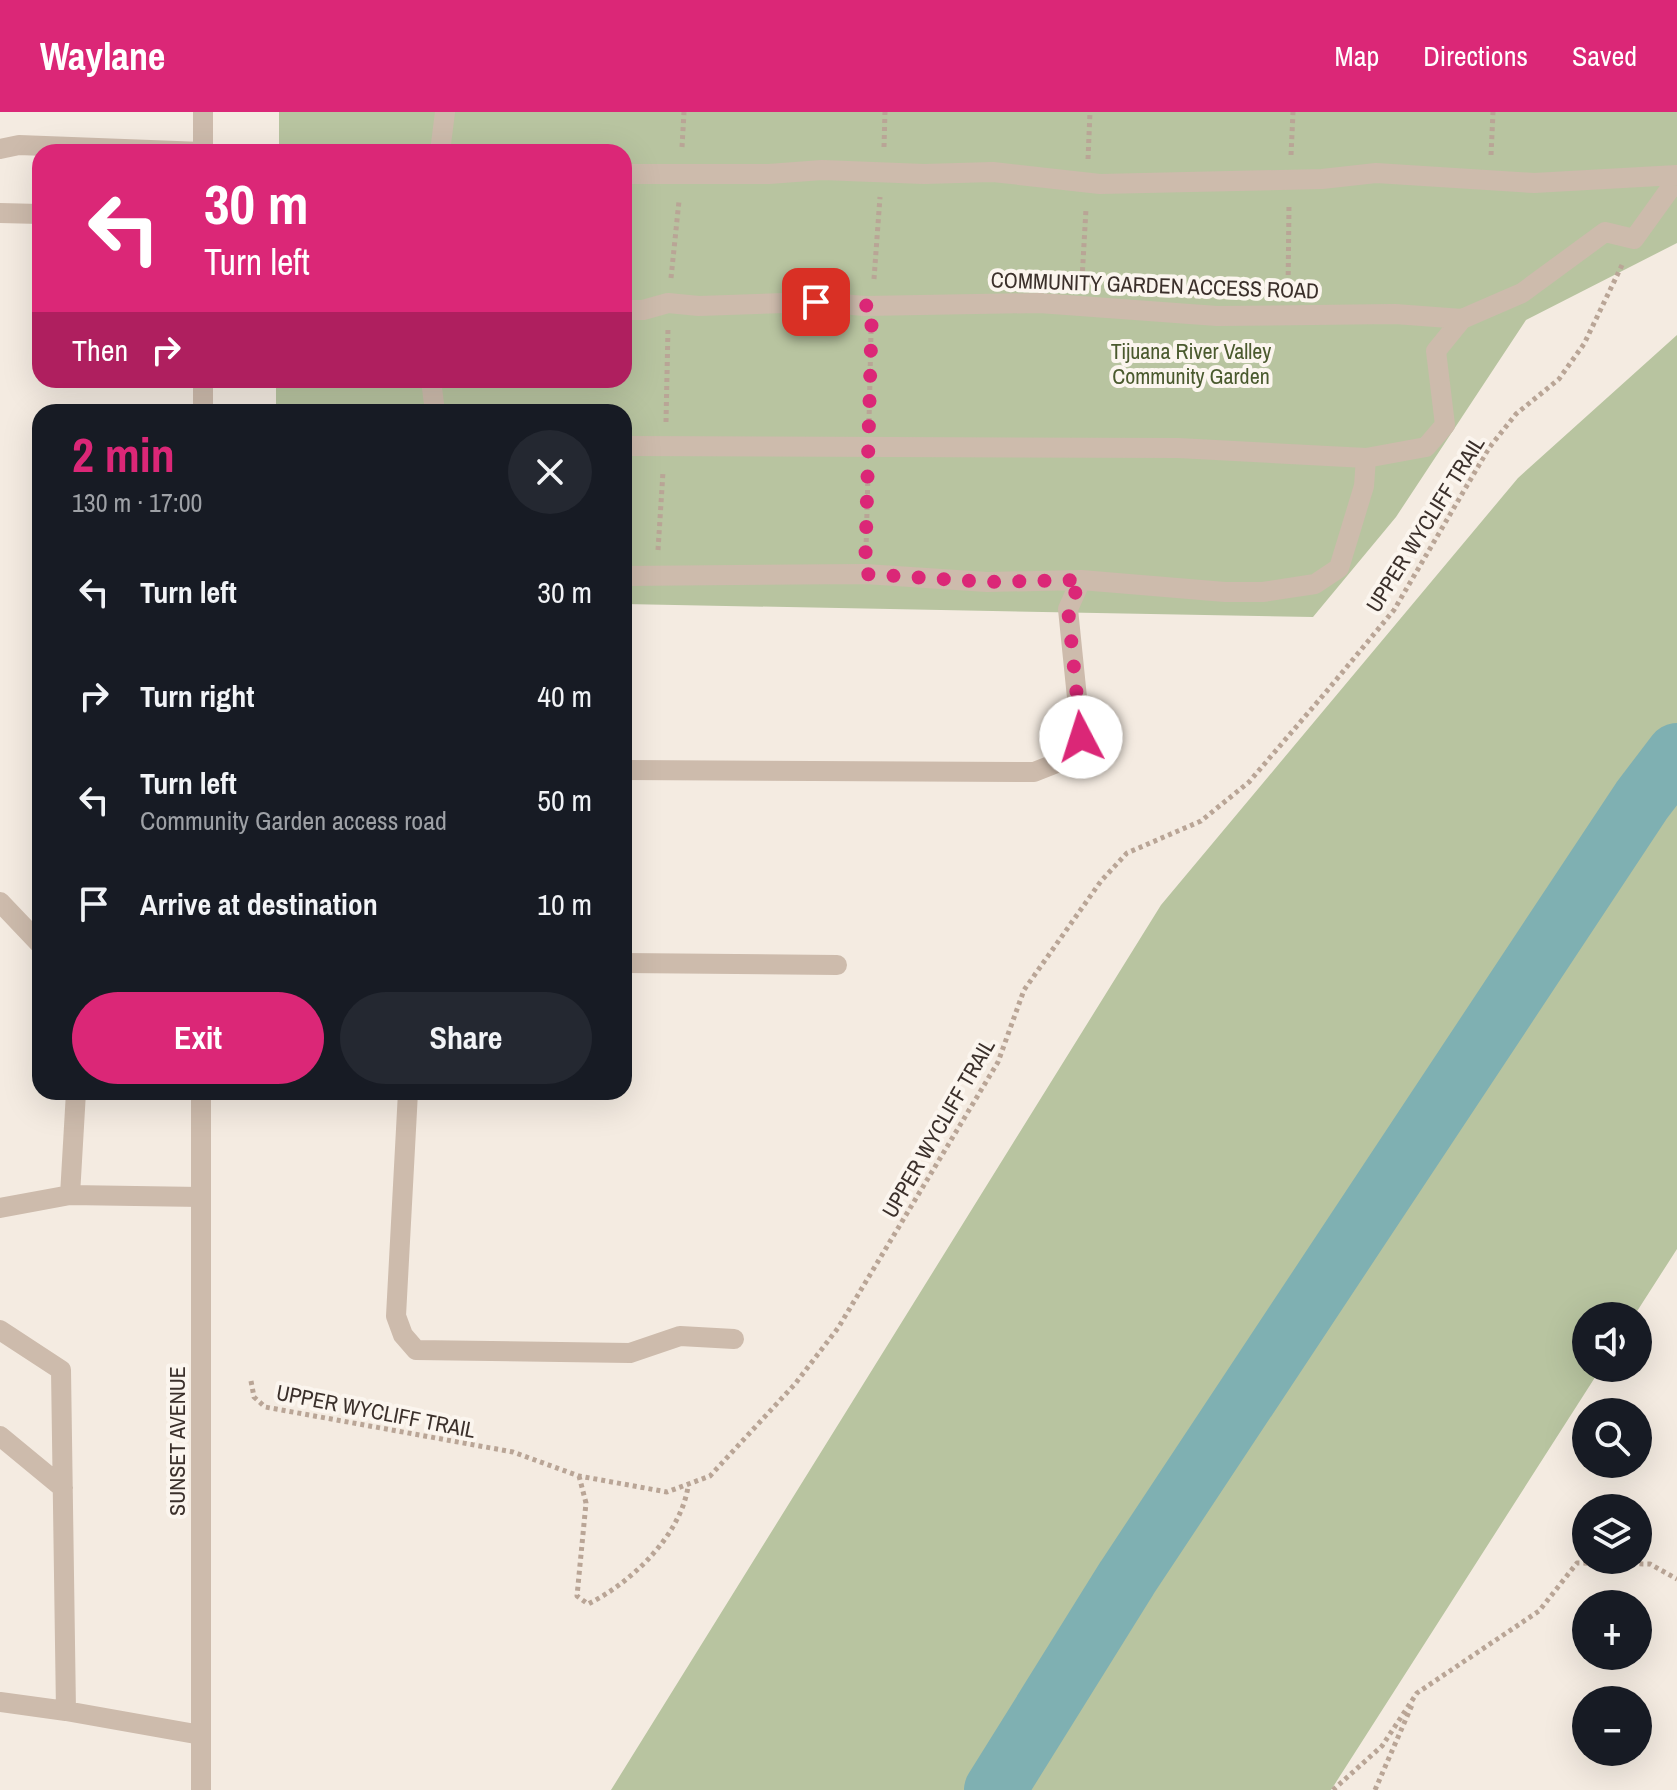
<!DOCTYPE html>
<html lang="en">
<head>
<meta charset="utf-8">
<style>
  body { margin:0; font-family:"Archivo Narrow",sans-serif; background:#242831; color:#f1f3f6; height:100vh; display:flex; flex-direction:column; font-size:30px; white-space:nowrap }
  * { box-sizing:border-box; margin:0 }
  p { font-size:26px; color:#9ea1a6 }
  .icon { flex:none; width:44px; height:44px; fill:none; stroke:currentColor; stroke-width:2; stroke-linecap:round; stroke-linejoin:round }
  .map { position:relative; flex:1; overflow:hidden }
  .sheet { position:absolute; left:32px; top:292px; width:600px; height:696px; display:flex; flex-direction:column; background:#171b24; border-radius:24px; box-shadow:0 8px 32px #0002 }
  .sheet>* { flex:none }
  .guide { position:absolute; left:32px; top:32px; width:600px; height:244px; border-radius:24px; box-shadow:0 8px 32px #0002; background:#db2777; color:#fff; overflow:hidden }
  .tools { position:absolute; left:1572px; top:1190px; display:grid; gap:16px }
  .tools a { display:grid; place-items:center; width:80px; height:80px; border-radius:50%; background:#171b24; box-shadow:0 8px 32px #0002; font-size:40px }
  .pin { position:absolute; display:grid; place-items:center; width:68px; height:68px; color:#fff; margin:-34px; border-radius:16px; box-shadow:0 4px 12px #0006 }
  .me { position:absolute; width:88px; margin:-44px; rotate:355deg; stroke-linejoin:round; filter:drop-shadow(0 0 6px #0008) }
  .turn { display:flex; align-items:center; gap:28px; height:168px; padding:0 40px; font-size:36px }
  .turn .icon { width:104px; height:104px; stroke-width:2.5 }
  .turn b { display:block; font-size:56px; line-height:68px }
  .then { display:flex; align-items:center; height:76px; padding:0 40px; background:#0003; gap:16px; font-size:30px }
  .round { display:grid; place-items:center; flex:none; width:84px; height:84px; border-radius:42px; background:#242831 }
  .summary { display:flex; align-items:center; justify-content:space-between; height:136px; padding:0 40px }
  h1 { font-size:48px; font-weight:700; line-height:60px; color:#db2777 }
  .primary-button { display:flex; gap:16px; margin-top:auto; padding:16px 40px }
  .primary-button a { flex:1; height:92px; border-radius:48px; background:#db2777; color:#fff; font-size:32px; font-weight:700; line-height:92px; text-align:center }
  .primary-button a+a { background:#242831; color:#f1f3f6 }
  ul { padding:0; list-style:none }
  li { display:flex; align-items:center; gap:24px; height:104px; padding:0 40px }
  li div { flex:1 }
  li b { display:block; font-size:30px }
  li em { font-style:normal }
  header { display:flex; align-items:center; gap:48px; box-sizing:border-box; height:112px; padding:0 40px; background:#db2777; color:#fff }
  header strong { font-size:38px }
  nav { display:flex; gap:44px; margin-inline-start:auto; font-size:28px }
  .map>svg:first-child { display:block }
  .green { fill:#b8c4a0 }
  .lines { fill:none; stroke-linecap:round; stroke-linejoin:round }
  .river { stroke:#7fb0b2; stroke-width:62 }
  .path { stroke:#b9a596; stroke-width:5; stroke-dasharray:4 4; stroke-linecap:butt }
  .lane { stroke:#cdbbac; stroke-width:20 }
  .street { stroke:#cdbbac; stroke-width:20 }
  .route { stroke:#db2777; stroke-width:14; stroke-dasharray:0 25.2 }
  .labels { text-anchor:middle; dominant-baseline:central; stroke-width:8; stroke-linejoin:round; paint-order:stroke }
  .street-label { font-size:22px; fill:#3b302b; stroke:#fbf5ee }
  .park-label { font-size:22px; fill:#4a5a2e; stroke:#fbf5ee }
</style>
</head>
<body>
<header>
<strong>Waylane</strong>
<nav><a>Map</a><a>Directions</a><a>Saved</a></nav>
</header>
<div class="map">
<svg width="1677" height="1678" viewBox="0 0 1677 1678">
  <rect width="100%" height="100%" fill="#f4ebe1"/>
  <path class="green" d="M279,0H1677V131L1526,208L1396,405L1313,505L624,492V300H276V268H624V40H279Z
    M1677,223V1137L1634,1204H1586V1256H1601L1331,1678H611L1161,793L1518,366Z"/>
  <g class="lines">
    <path class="river" d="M995,1678L1127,1466L1642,688L1677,642"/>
    <path class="path" d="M682,35L684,0
      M884,35L885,0
      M1291,43L1293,0
      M1491,43L1493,0
      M1088,47L1090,0
      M671,166L679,89
      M874,167L880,85
      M1082,167L1086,97
      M1288,179L1289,93
      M666,310L668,216
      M869,310L871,220
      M658,438L663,360
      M866,438L868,360
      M251,1269L254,1285L265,1295L513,1340L579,1364L667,1380L710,1364L795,1272L838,1216L998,950L1024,878L1101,769L1127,741L1201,709L1249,670L1326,580L1394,498L1489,336L1516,302L1559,267L1584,232L1623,151
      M579,1364L586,1391L577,1484L588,1492C631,1471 680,1424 688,1375
      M1333,1678L1382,1634L1417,1581L1539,1499L1577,1451L1650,1452L1677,1467
      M1375,1678L1412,1593"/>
    <path class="lane" d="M0,37L19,33L203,40
      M440,40L445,0
      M624,62H769L822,58L924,62L993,60L1100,72L1322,67L1376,61L1534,71L1677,63
      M0,101L40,102
      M624,198H643L668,191L699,194L816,190L865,194L1039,191L1217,204L1395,202L1462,207L1522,181L1605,120L1634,127L1677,67
      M431,268L435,300
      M624,334L1178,336L1366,346L1426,335L1445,313L1436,239L1462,207
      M624,464L865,462L987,470L1081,468L1225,480H1263L1315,472L1339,456L1364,374L1366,346
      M624,658L1034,660L1072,645L1081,625L1068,497L1081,468
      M0,790L40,832
      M624,851L837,853
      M408,980L396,1204L403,1223L416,1238L630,1241L680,1224L734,1227
      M70,1083L76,980
      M0,1096L70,1083L201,1085
      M0,1218L61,1258L66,1599L201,1623
      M0,1324L63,1376
      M0,1590L66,1599"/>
    <path class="street" d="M203,40V0
      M203,300V268
      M201,1678V980"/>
  </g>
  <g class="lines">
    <path class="route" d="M816,190L872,194L865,462L987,470L1081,468L1068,497L1081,625"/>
  </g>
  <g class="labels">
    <g class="street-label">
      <text transform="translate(1155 173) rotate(2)">COMMUNITY GARDEN ACCESS ROAD</text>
      <text transform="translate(1425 412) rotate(-58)">UPPER WYCLIFF TRAIL</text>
      <text transform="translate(938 1016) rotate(-60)">UPPER WYCLIFF TRAIL</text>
      <text transform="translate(376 1299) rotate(11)">UPPER WYCLIFF TRAIL</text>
      <text transform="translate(177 1329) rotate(-90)">SUNSET AVENUE</text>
    </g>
    <g class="park-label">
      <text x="1191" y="239">Tijuana River Valley<tspan x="1191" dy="25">Community Garden</tspan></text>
    </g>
  </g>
</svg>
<div class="tools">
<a><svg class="icon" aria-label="sound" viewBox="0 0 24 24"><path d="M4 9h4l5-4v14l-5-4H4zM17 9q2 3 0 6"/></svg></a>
<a><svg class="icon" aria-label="search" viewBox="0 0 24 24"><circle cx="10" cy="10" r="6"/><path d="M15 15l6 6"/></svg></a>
<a><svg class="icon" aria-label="layers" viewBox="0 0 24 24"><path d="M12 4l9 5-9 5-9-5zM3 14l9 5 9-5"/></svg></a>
<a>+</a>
<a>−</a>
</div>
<div class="pin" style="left:816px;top:190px;background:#d93025"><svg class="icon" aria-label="arrive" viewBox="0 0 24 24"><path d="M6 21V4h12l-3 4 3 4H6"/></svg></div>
<svg class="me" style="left:1081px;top:625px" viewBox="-20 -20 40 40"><circle r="19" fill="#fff"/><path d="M0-13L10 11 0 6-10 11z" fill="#db2777"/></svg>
<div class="guide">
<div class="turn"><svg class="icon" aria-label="left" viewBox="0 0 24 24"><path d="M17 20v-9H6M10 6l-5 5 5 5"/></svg><div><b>30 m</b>Turn left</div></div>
<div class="then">Then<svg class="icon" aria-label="right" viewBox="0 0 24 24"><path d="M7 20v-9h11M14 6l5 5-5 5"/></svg></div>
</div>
<section class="sheet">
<div class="summary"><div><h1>2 min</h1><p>130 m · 17:00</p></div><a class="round"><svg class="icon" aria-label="close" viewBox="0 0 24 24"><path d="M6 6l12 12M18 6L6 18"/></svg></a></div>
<ul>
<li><svg class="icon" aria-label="left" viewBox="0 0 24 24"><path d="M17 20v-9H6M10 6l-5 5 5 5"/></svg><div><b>Turn left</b></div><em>30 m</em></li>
<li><svg class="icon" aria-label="right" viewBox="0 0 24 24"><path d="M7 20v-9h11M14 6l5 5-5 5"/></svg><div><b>Turn right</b></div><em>40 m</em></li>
<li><svg class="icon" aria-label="left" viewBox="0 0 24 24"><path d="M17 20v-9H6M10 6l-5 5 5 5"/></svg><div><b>Turn left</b><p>Community Garden access road</p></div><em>50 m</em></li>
<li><svg class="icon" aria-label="arrive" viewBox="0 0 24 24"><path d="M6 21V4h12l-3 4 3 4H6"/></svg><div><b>Arrive at destination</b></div><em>10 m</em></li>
</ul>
<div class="primary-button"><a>Exit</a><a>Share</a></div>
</section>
</div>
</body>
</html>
